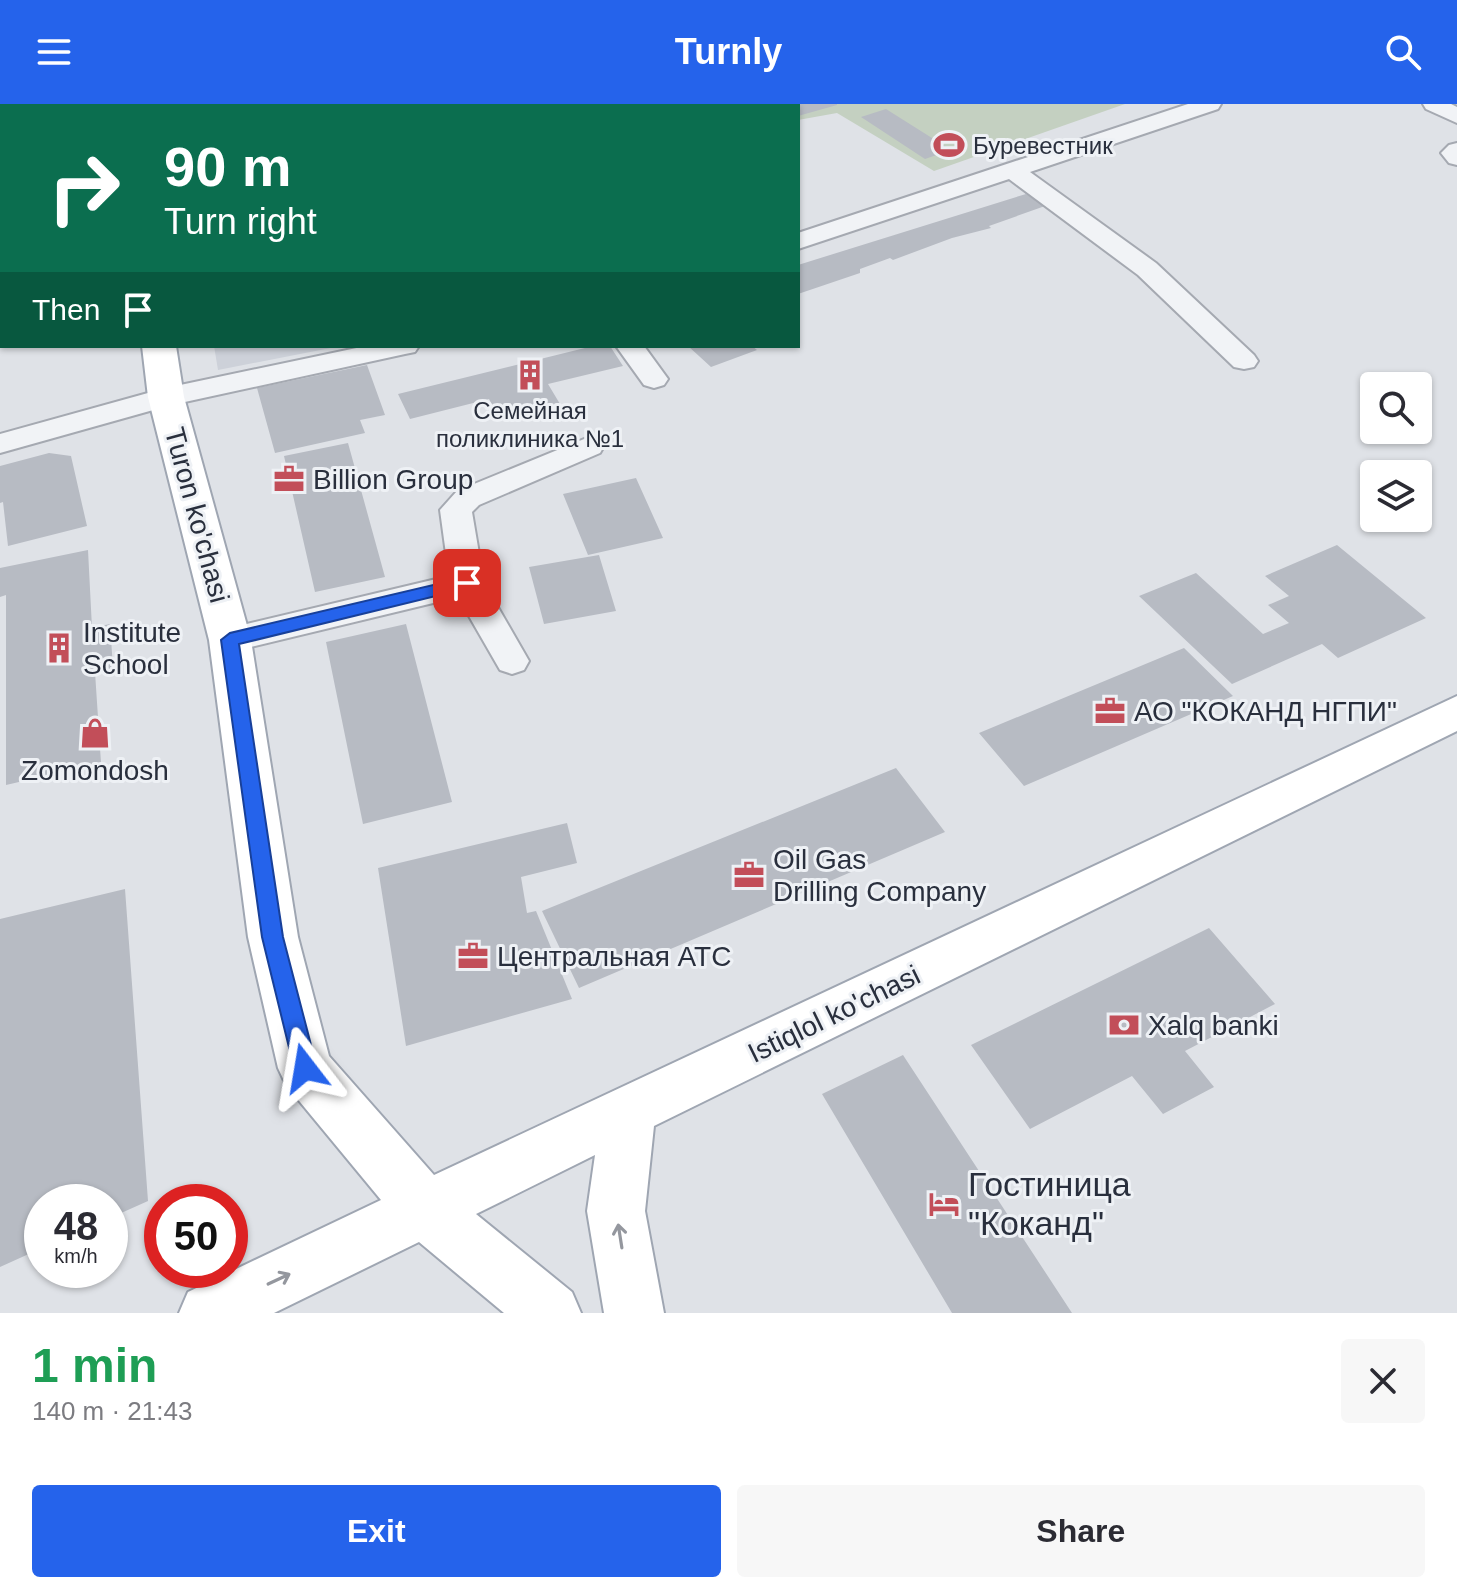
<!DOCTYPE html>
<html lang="en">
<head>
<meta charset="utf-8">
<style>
  body { margin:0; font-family:Helvetica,sans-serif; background:#f7f7f7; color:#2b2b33; height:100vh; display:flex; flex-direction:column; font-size:30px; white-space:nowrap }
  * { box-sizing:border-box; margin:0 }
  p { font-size:26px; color:#7c7c81 }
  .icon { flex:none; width:44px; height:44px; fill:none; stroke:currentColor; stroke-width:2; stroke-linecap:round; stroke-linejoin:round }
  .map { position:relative; height:1209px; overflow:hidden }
  .details { display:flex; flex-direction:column; background:#fff; flex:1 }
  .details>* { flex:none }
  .hud { position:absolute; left:0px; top:0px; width:800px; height:244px; box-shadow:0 2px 6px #0004; background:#0b6e4f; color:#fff; overflow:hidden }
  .tools { position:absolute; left:1360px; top:268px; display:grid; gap:16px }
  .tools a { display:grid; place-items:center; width:72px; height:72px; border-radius:8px; background:#fff; box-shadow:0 2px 6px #0004; font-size:40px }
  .speed { position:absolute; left:24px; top:1080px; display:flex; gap:16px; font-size:40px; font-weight:700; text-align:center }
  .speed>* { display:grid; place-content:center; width:104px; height:104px; border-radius:50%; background:#fff; box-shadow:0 2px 6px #0004; line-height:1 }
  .speed small { font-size:20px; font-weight:400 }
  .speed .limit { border:12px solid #d22; background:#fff; color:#111 }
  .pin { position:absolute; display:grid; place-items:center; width:68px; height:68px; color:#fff; margin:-34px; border-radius:16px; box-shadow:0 4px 12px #0006 }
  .me { position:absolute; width:88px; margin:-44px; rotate:346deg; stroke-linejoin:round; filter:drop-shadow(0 0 6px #0008) }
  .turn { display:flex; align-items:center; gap:28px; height:168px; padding:0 32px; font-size:36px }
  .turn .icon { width:104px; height:104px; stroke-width:2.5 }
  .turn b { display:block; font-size:56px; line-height:68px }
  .then { display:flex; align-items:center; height:76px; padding:0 32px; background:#0003; gap:16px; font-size:30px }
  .round { display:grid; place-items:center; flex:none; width:84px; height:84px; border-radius:8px; background:#f7f7f7 }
  .summary { display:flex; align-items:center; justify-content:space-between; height:136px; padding:0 32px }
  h1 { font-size:48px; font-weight:700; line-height:60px; color:#1e9e55 }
  .action { display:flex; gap:16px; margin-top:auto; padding:16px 32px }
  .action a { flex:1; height:92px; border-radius:8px; background:#2563eb; color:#fff; font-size:32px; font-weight:700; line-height:92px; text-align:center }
  .action a+a { background:#f7f7f7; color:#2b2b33 }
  header { display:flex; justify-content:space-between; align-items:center; height:104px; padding:0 32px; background:#2563eb; color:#fff; font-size:36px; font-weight:700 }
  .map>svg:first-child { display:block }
  .built { fill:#cdd1d9 }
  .green { fill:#c4d0c1 }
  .building { fill:#b7bbc3 }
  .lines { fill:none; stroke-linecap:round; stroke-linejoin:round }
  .minor-casing { stroke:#a5a9b1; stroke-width:4 }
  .major-casing { stroke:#9fa6b2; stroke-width:4 }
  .minor { fill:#f1f3f6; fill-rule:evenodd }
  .major { fill:#fff; fill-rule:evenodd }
  .oneway { stroke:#94979e }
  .route { fill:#2563eb; stroke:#184099; stroke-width:2 }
  .labels { text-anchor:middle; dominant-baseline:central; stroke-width:6; stroke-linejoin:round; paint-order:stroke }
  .far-poi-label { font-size:24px; fill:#292f3d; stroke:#eef1f5; text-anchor:start }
  .poi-label { font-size:28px; fill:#292f3d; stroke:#eef1f5; text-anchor:start }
  .street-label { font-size:28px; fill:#292f3d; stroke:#eef1f5 }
  .near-poi-label { font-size:34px; fill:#292f3d; stroke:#eef1f5; text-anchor:start }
</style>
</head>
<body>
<header><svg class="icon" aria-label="menu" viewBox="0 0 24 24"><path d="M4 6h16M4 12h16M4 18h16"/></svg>Turnly<svg class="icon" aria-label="search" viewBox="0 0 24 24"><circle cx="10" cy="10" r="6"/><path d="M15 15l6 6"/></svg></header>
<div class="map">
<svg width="1457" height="1209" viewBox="0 0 1457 1209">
  <rect width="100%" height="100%" fill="#dfe2e7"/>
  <path class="built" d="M171,0H759L762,2H172Z
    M214,242H341L218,266Z"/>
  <path class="green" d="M765,0H1125L934,67L837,9L798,16V2Z"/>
  <path class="building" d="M798,0H837V1L798,12Z
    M886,5L951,46L925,55L861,13Z
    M1026,90L1045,102L989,122L991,124L952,134L893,156L890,154L860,165V169L798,190V161Z
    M593,242H610L623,262L548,280L560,300L500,315L489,295L410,315L398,290Z
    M688,242H752L757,246L711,263Z
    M367,261L385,311L360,316L365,329L275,349L257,284Z
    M348,339L385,473L315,488L284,352Z
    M49,349L71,352L87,422L8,442L3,398L0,399V362Z
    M636,374L663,434L588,451L563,390Z
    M1337,441L1426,514L1338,554L1322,540L1232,580L1139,492L1196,469L1263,530L1289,519L1268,501L1289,492L1265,472Z
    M88,446L92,524L110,520L113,564L95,568L101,659L6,681V491L0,493V464Z
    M599,451L616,507L544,520L529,463Z
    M406,520L452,698L363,720L326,538Z
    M1184,544L1233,592L1024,682L979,629Z
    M896,664L945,728L579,884L542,807Z
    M567,719L577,759L521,773L527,809L536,807L572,895L406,942L378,764Z
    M125,785L148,1097L110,1114V1098H42V1144L0,1163V815Z
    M1209,824L1275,900L1185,947L1214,983L1163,1010L1132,972L1030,1025L971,941Z
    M903,951L1072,1209H952L822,990Z"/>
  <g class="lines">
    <g class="minor-casing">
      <path id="minor" d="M53,0H75V2H53Z
        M1188,0H1221L1218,5L1030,68L1156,159L1254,251L1258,257L1254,263L1244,265L1234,263L1138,171L1009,75L798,145V129Z
        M1423,0H1451L1457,3V19L1426,5Z
        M1457,39V61L1449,59L1441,49L1449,41Z
        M366,242H419L415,248L405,250L171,301L0,349V330L166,284Z
        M616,242H644L668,275L664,281L654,284L644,281Z
        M589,333L600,335L604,342L600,349L479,401L472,408L484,479L529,557L524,566L512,570L500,566L458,493L230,548L218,545L213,536L218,527L230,524L449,472L440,406L457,387Z"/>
    </g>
    <g class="major-casing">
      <path id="major" d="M111,0H139L140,2H112Z
        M142,242H176L184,293L251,536L298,833L329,952L434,1071L1457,592V627L654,1022L645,1107L664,1209H604L587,1107L595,1051L476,1110L572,1188L581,1209H504L419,1138L274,1209H179L188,1188L381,1096L286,981L278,964L248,833L209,536L148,293Z"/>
    </g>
    <use href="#minor" class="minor"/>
    <use href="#major" class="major"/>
  </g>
  <defs><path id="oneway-shaft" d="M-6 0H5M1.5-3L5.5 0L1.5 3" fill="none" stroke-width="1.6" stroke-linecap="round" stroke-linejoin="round" transform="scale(2)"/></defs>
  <g class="oneway">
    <use href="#oneway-shaft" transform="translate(620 1132) rotate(-99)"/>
    <use href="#oneway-shaft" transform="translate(279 1175) rotate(-25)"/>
  </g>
  <path class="route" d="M467,473L475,479L473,483L239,540L283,833L317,964L313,971L305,974L298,971L294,964L262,833L221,536L230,529Z"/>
  <defs>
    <g id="stadium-bare" transform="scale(2.4)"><path d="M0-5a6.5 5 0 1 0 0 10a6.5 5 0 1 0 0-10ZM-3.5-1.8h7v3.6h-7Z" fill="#c24e59" stroke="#eef1f5" stroke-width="2.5" paint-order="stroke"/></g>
    <g id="building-bare" transform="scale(2.4)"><path d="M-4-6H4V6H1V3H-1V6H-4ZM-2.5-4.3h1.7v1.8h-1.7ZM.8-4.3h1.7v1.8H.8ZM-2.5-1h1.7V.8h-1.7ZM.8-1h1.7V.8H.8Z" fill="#c24e59" stroke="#eef1f5" stroke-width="2.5" paint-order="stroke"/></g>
    <g id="office-bare" transform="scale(2.4)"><path d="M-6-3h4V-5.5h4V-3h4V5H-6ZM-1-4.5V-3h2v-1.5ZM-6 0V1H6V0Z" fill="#c24e59" stroke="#eef1f5" stroke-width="2.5" paint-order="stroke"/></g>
    <g id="shop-bare" transform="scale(2.4)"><path d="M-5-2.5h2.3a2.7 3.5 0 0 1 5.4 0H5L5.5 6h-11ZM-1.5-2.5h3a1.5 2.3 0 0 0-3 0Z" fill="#c24e59" stroke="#eef1f5" stroke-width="2.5" paint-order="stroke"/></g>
    <g id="bank-bare" transform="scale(2.4)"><path d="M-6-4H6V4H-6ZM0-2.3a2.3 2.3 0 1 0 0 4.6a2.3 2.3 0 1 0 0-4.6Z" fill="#c24e59" stroke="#eef1f5" stroke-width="2.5" paint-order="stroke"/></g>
    <g id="hotel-bare" transform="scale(2.4)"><path d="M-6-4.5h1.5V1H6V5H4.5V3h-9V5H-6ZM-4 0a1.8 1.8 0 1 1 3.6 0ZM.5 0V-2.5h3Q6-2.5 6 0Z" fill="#c24e59" stroke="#eef1f5" stroke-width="2.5" paint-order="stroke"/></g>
  </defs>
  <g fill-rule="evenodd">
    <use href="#stadium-bare" x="949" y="41"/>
    <use href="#building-bare" x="530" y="271"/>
    <use href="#office-bare" x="289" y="375"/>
    <use href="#building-bare" x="59" y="544"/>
    <use href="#office-bare" x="1110" y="607"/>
    <use href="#shop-bare" x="95" y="629"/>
    <use href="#office-bare" x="749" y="771"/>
    <use href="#office-bare" x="473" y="852"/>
    <use href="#bank-bare" x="1124" y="921"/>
    <use href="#hotel-bare" x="944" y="1100"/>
  </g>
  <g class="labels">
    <g class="far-poi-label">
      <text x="973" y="41">Буревестник</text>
      <text x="530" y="306" text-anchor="middle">Семейная<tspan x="530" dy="28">поликлиника №1</tspan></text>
    </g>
    <g class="poi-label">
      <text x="313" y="375">Billion Group</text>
      <text x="83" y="528">Institute<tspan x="83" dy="32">School</tspan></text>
      <text x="1134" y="607">АО "КОКАНД НГПИ"</text>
      <text x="95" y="666" text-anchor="middle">Zomondosh</text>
      <text x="773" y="755">Oil Gas<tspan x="773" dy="32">Drilling Company</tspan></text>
      <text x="497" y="852">Центральная АТС</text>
      <text x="1148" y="921">Xalq banki</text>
    </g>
    <g class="street-label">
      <text transform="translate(197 411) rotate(75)">Turon ko'chasi</text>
      <text transform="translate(834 910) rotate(-26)">Istiqlol ko'chasi</text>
    </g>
    <g class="near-poi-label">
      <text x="968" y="1080">Гостиница<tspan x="968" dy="39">"Коканд"</tspan></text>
    </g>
  </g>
</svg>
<div class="tools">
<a><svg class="icon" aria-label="search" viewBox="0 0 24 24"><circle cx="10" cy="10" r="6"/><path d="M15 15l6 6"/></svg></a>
<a><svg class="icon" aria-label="layers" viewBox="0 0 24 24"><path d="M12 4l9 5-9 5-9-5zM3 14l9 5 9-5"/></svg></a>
</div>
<div class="speed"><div>48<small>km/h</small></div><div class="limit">50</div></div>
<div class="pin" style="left:467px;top:479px;background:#d93025"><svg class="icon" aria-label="arrive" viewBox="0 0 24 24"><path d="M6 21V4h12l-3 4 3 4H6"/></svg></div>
<svg class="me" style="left:305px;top:964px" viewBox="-20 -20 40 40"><path d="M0-17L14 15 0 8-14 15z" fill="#2563eb" stroke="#fff" stroke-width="4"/></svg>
<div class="hud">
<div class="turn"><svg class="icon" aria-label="right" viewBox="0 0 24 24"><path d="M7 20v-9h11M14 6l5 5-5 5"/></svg><div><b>90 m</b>Turn right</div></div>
<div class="then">Then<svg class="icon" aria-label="arrive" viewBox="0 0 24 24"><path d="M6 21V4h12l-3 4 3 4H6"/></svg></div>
</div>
</div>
<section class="details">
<div class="summary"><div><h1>1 min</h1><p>140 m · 21:43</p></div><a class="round"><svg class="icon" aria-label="close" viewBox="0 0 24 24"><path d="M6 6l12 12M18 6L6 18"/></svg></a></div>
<div class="action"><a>Exit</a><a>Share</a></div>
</section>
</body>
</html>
